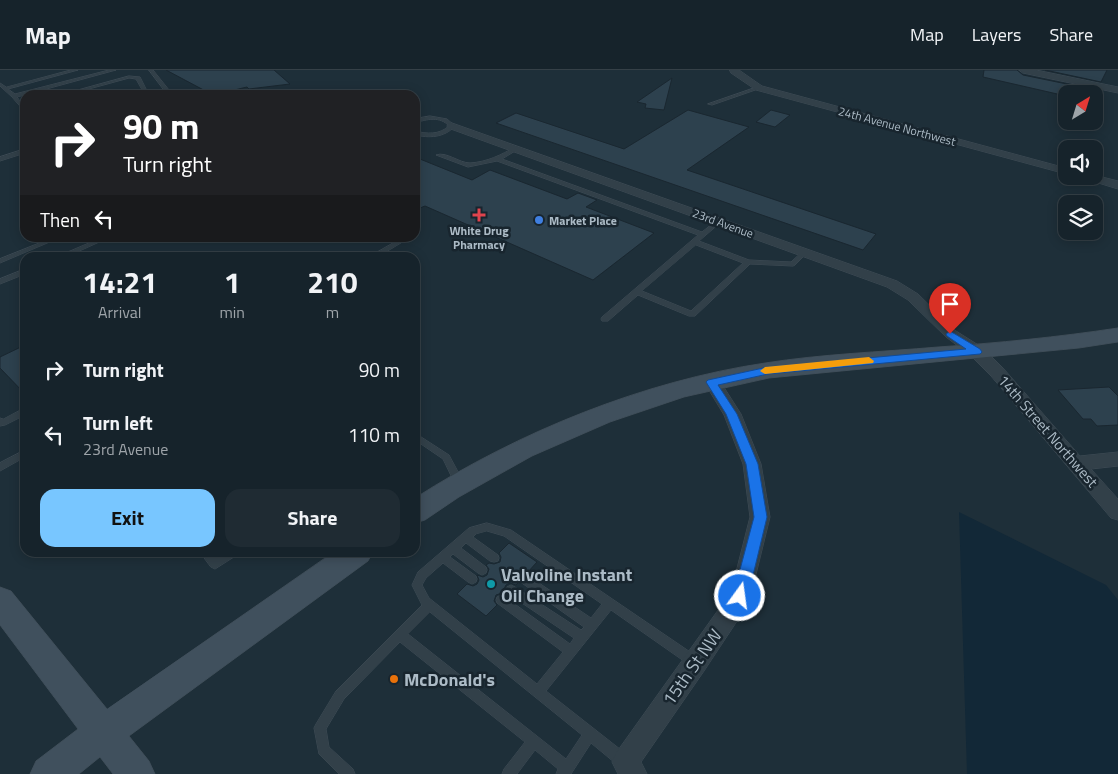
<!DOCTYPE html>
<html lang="en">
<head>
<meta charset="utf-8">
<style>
  body { margin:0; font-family:"Titillium Web",sans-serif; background:#1f2b33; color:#f1f3f6; height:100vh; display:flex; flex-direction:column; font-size:19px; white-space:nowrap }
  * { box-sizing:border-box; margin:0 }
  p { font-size:16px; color:#9ea4a9 }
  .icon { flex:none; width:28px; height:28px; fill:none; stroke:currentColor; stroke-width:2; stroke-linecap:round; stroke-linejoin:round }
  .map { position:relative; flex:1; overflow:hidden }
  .details { position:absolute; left:20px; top:182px; width:400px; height:305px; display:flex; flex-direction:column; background:#16232b; border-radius:15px; box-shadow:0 2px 12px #0003,0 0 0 1px #354047 }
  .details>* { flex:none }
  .banner { position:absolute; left:20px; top:20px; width:400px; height:152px; border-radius:15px; box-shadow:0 2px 12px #0003,0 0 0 1px #354047; background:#202124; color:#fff; overflow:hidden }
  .needle { width:32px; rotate:38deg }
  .fabs { position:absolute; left:1058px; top:15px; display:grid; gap:10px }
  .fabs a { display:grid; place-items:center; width:45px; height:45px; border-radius:10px; background:#16232b; box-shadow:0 2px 12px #0003,0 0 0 1px #354047; font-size:25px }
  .pin { position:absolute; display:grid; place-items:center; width:42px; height:42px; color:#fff; margin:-51px -21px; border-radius:50% 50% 50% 0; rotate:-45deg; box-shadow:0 0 5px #0007 }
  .pin .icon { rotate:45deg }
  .me { position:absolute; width:55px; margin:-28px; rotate:14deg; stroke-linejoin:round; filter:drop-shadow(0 0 4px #0008) }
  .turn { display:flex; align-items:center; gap:18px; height:105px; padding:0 20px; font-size:22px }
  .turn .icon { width:65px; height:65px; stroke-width:2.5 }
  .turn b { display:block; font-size:35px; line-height:42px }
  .then { display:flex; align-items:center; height:48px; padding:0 20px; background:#0003; gap:10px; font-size:19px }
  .eta { display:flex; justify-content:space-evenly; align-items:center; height:85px; text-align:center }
  .eta b { font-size:30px; font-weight:700; line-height:35px }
  .action { display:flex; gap:10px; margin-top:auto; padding:10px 20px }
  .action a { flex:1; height:58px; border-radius:15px; background:#78c6ff; color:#111; font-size:20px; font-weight:700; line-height:58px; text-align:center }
  .action a+a { background:#1f2b33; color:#f1f3f6 }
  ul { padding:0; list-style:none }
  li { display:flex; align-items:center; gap:15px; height:65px; padding:0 20px }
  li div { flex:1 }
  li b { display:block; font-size:19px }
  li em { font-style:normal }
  header { display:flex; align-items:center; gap:30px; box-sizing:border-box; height:70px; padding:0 25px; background:#16232b; border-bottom:1px solid #354047 }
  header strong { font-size:24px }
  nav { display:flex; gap:28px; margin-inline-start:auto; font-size:18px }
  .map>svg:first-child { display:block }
  .water { fill:#122837 }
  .building { fill:#2d414e; stroke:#1a2730 }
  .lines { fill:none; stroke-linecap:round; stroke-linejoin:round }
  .lane-casing { stroke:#3f4c56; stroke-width:1 }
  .street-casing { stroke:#3f4c56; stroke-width:1 }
  .secondary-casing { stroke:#3f4c56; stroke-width:1 }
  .lane { fill:#324049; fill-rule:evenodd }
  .street { fill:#324049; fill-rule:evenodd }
  .secondary { fill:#40505d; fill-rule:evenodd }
  .route { fill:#1a73e8; stroke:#114b97 }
  .slow { fill:#f59e0b }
  .health-dot { fill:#e0444e; stroke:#18252e; stroke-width:2 }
  .shop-dot { fill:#3f7fe0; stroke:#18252e; stroke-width:2 }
  .culture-dot { fill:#0f9aa8; stroke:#18252e; stroke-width:2 }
  .food-dot { fill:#e8710a; stroke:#18252e; stroke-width:2 }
  .labels { text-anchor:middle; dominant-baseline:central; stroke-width:5; stroke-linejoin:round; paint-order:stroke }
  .far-street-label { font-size:12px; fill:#acbbc6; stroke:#18252e }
  .far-poi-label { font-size:12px; font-weight:bold; fill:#acbbc6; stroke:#18252e; text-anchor:start }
  .street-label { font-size:15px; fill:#acbbc6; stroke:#18252e }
  .near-poi-label { font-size:18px; font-weight:bold; fill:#acbbc6; stroke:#18252e; text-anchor:start }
  .near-street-label { font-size:18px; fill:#acbbc6; stroke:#18252e }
</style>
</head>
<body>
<header>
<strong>Map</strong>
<nav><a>Map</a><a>Layers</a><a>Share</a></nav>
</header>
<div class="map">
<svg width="1118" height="704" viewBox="0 0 1118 704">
  <rect width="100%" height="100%" fill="#1e2f39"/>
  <path class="water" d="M959,442L1106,515L1118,530V704H967Z"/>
  <path class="building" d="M166,0H274L290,14L249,19L247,17L213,25Z
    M984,0H1017L1023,5L1096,20L1094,24H1066V26L983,7Z
    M1045,0H1107L1101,12Z
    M672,8L664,40L645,38L646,34L637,32Z
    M688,40L749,57L687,100L876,164L863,180L496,53L516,43L624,79Z
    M771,40L790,45L775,57L756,52Z
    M415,87L472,110L490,100L567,129L578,123L597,130L586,137L654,163L593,210L425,136L415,140Z
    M25,275V324L0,298V287Z
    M1109,317L1118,326V355L1097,356L1091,349H1083L1058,320Z
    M509,473L537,492L527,503L522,501L518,503L516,507L518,513L516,515L510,513L506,515L504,519L506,525L502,523L496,525L494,531L497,535L486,546L457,524L467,514L473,516L477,514L479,510L477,505L483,507L487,505L489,499L486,495L489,493L494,494L500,492L501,487L499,483Z"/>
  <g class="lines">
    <g class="lane-casing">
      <path id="lane" d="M71,0H78L8,19L15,24L109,0H116L17,27L25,38V42L12,27L0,16V13L6,17Z
        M149,0H153L173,25H168Z
        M129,6L140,7L149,25H145L136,9L129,8L67,25H60Z
        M757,17L761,18L712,35L708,34Z
        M430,46L447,49L455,56C444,68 429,68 415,65V61C427,64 439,65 449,56C440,46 427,49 415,53V49Z
        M515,77L520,78L502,89L702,162L717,150H721V152L699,171L749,190L791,192L803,181L805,180L808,182L795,195L793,196L750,194L695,246H689L638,225L608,251H602L601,249L602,247L698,165L497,91L468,97L436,85C446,81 459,93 470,93C487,92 501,85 515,77ZM696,175L743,193L691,241L642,221Z
        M25,79V83L0,91V87Z
        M415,160H419L420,161L415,164Z
        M52,168H59L0,193V189Z
        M101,168H108L64,188H54Z
        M402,168H409L376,188H367Z
        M25,199V204L0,214V209Z
        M25,338V345L5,355L0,356V348L3,349Z
        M415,363L449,385L464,413L462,416H456L443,389L415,370Z
        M25,380V387L0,401V393Z
        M487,453L511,460L699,588L701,592L699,596L695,598L691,596L611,540L546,621L630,687L631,692L630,697L625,698L620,697L591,673L571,704H556L558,699L535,680L517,704H502L504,699L525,672L400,572L344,629L326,659L329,677L353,699L355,704H339L319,684L314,658L316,654L336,621L422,535L412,515L418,502L469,458ZM487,461L504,466L602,534L591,548L527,505L523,503L519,505L518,508L519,511L584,557L581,560L515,517L511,515L507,517L506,520L507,523L574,568L570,574L505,527L501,525L497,527L496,530L497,533L563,582L537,614L429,528L422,515L426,508L443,493L468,512L472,514L476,512L477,509L476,506L450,487L453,484L478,503L482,505L486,503L487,500L486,497L461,478L466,473L490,491L494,492L498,491L499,488L498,485L473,467L476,464ZM430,542L582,665L566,689L408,564Z
        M200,482H212L216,488L224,482H238L237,485L215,499L211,497Z"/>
    </g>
    <g class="street-casing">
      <path id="street" d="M730,0H739L762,16L1066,98V104L756,20L731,3Z
        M1019,0H1036L1118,17V23L1023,3Z
        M452,53L897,211L918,224L956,261L983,278L1003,298L1080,386L1118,382V396L1091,399L1118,429V450L1111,448L991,306L971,286L946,267L908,230L887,217L448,58L447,56L448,54Z
        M1094,105L1118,111V119L1082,108L1080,106H1094Z
        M712,306L718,308L741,344L761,394L770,447L749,533L704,601L641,692L647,704H618L612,692L616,683L731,522L750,447L743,394L724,345L704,312L706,308Z"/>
    </g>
    <g class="secondary-casing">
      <path id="secondary" d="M1118,258V272L1079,278L769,308L684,327L610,352L532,386L459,427L425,450L415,453V428C518,362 644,311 765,293C822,284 880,282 938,277C998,273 1058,267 1118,258Z
        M334,482H373L368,491L129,666L149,691L155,704H113L100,687L79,704H30L36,691L78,659L0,555V517L11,521L107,639Z"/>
    </g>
    <use href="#lane" class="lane"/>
    <use href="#street" class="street"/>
    <use href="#secondary" class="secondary"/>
  </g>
  <path class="route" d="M950,261L980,279L982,282L980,284L768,304L718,315L737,344L758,394L767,447L748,526L745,530L740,532L736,530L733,526L754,447L746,394L726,344L706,312L708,310L768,297L966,279L947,266L946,264Z"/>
  <path class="slow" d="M869,287L874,291L873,293L765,304L760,301L765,297Z"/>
  <path class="health-dot" d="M476.5 137.5h5v5h5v5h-5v5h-5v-5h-5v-5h5z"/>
  <circle class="shop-dot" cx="539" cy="150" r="5"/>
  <circle class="culture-dot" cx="491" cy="514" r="5"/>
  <circle class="food-dot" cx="394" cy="609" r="5"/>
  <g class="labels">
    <g class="far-street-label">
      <text transform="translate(897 56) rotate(15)">24th Avenue Northwest</text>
      <text transform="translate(723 153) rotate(20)">23rd Avenue</text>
    </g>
    <g class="far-poi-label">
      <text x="549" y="150">Market Place</text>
      <text x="479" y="160" text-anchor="middle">White Drug<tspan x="479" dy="14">Pharmacy</tspan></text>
    </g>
    <g class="street-label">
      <text transform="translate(1048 361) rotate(49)">14th Street Northwest</text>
    </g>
    <g class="near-poi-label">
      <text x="501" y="504">Valvoline Instant<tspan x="501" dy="21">Oil Change</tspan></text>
      <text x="404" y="609">McDonald's</text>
    </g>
    <g class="near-street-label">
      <text transform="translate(692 597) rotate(-55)">15th St NW</text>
    </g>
  </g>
</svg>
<div class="fabs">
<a><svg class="needle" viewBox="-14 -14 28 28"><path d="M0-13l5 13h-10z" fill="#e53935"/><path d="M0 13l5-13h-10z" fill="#9ea4a9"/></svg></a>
<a><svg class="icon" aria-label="sound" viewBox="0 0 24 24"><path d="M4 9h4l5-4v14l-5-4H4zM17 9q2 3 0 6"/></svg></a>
<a><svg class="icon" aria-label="layers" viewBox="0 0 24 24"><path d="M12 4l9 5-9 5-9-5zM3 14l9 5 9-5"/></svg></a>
</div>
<div class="pin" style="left:950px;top:264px;background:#d93025"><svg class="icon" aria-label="arrive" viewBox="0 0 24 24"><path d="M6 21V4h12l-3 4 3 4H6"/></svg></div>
<svg class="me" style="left:740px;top:526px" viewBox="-20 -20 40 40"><circle r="17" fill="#1a73e8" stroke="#fff" stroke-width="3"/><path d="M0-11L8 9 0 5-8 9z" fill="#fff"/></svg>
<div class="banner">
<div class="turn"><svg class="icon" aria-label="right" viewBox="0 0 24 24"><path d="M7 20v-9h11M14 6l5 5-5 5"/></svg><div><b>90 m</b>Turn right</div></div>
<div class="then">Then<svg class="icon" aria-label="left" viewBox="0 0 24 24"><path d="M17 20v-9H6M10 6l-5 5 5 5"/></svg></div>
</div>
<section class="details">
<div class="eta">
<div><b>14:21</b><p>Arrival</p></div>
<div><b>1</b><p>min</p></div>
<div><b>210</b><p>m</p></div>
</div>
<ul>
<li><svg class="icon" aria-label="right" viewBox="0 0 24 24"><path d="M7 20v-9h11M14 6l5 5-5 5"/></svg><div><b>Turn right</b></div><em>90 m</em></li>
<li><svg class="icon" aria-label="left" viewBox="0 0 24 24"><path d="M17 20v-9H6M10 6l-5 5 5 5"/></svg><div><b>Turn left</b><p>23rd Avenue</p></div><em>110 m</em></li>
</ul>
<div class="action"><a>Exit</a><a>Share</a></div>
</section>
</div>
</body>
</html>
